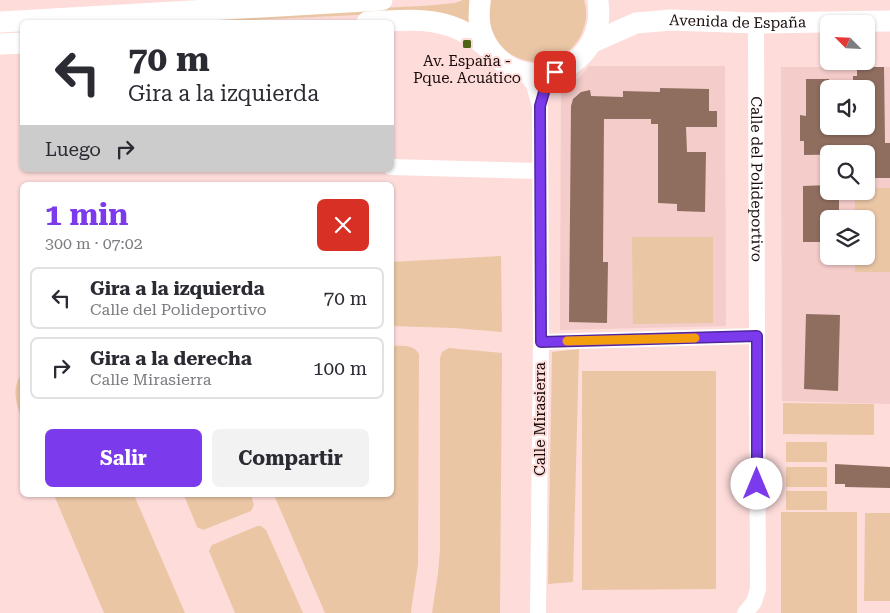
<!DOCTYPE html>
<html lang="es">
<head>
<meta charset="utf-8">
<style>
  body { margin:0; font-family:"Roboto Serif",serif; background:#f2f2f3; color:#2b2b33; height:100vh; display:flex; flex-direction:column; font-size:19px; white-space:nowrap }
  * { box-sizing:border-box; margin:0 }
  p { font-size:16px; color:#7c7c81 }
  .icon { flex:none; width:28px; height:28px; fill:none; stroke:currentColor; stroke-width:2; stroke-linecap:round; stroke-linejoin:round }
  .map { position:relative; flex:1; overflow:hidden }
  .panel { position:absolute; left:20px; top:182px; width:374px; height:315px; display:flex; flex-direction:column; background:#fff; border-radius:8px; box-shadow:0 1px 4px #0004 }
  .panel>* { flex:none }
  .guide { position:absolute; left:20px; top:20px; width:374px; height:152px; border-radius:8px; box-shadow:0 1px 4px #0004; background:#fff; color:#2b2b33; overflow:hidden }
  .needle { width:32px; rotate:294deg }
  .tools { position:absolute; left:820px; top:15px; display:grid; gap:10px }
  .tools a { display:grid; place-items:center; width:55px; height:55px; border-radius:8px; background:#fff; box-shadow:0 1px 4px #0004; font-size:25px }
  .pin { position:absolute; display:grid; place-items:center; width:42px; height:42px; color:#fff; margin:-21px; border-radius:10px; box-shadow:0 2px 8px #0006 }
  .me { position:absolute; width:55px; margin:-28px; rotate:0deg; stroke-linejoin:round; filter:drop-shadow(0 0 4px #0008) }
  .turn { display:flex; align-items:center; gap:18px; height:105px; padding:0 25px; font-size:22px }
  .turn .icon { width:65px; height:65px; stroke-width:2.5 }
  .turn b { display:block; font-size:35px; line-height:42px }
  .then { display:flex; align-items:center; height:48px; padding:0 25px; background:#0003; gap:10px; font-size:19px }
  .round { display:grid; place-items:center; flex:none; width:52px; height:52px; border-radius:8px; background:#f2f2f3 }
  .head { display:flex; align-items:center; justify-content:space-between; height:85px; padding:0 25px }
  h1 { font-size:30px; font-weight:700; line-height:38px; color:#7c3aed }
  .cta { display:flex; gap:10px; margin-top:auto; padding:10px 25px }
  .cta a { flex:1; height:58px; border-radius:8px; background:#7c3aed; color:#fff; font-size:20px; font-weight:700; line-height:58px; text-align:center }
  .cta a+a { background:#f2f2f3; color:#2b2b33 }
  ul { padding:0; list-style:none }
  li { display:flex; align-items:center; gap:15px; height:62px; margin:0 10px 8px; padding:0 15px; border:2px solid #e1e1e2; border-radius:8px }
  li div { flex:1 }
  li b { display:block; font-size:19px }
  li em { font-style:normal }
  .map>svg:first-child { display:block }
  .built { fill:#f4ccca; fill-rule:evenodd }
  .green { fill:#eac6a5 }
  .building { fill:#8f6e60 }
  .lines { fill:none; stroke-linecap:round; stroke-linejoin:round }
  .minor { stroke:#fff; stroke-width:16 }
  .major { stroke:#fff; stroke-width:21 }
  .route-casing { stroke:#51269a; stroke-width:12 }
  .route { stroke:#7c3aed; stroke-width:9 }
  .slow { stroke:#f59e0b; stroke-width:9 }
  .poi-dot { fill:#4c6413; stroke:#fddcda; stroke-width:2 }
  .labels { text-anchor:middle; dominant-baseline:central; stroke-width:4; stroke-linejoin:round; paint-order:stroke }
  .street-label { font-size:15px; fill:#180b0a; stroke:#fddcda }
  .poi-label { font-size:15px; fill:#180b0a; stroke:#fddcda }
</style>
</head>
<body>
<div class="map">
<svg width="890" height="613" viewBox="0 0 890 613">
  <rect width="100%" height="100%" fill="#fddcda"/>
  <path class="built" d="M589,66H725L726,326L560,330L561,85L579,78Z
    M781,67H890V404L782,401ZM829,89H866V126H829ZM829,154H866V191H829ZM829,219H866V256H829Z"/>
  <path class="green" d="M463,0H473L472,24L423,12L205,22H76L423,6L455,3Z
    M491,0H584C587,10 587,20 583,30C569,71 507,73 492,30C488,20 490,10 491,0Z
    M866,188H890V272H855V256H866V219H855V191H866Z
    M632,237H713V323L633,324Z
    M501,256L502,332L454,328L391,326V262Z
    M391,346C402,346 413,344 419,354L418,564L411,611V613H325L274,495H391Z
    M449,348L502,353L500,613H432L438,573L440,550V358L442,352Z
    M579,349L573,582L548,584L552,352Z
    M582,371H716V589L582,590Z
    M22,373V419C16,403 11,389 22,373Z
    M783,403L874,404V435L783,434Z
    M786,442H827V462H786Z
    M786,467H827V487H786Z
    M786,491H827V510H786Z
    M54,495H134L185,613H104Z
    M184,495H251L254,505L251,511L203,530L197,527Z
    M781,512H857V613H781Z
    M865,513H890V601H864Z
    M257,526H261L266,530L303,613H235L209,551L212,545Z"/>
  <path class="building" d="M857,67H884L885,143H890V178H866V154L804,155V141H800V115L806,116V79H829V126H866V89H853V76H857Z
    M660,88L709,89V111H717V127H686L687,152H706L705,212L677,211V204L658,203V124H651V119H604L603,262H608L607,323L569,322L571,106L573,99L581,92L590,90L591,96L623,97V91L660,92Z
    M829,185V191H839V219H829V242H803V186Z
    M806,314L840,315L838,391L804,389Z
    M835,464L890,467V488L845,487V484H835Z"/>
  <g class="lines">
    <g class="minor">
      <path id="s1" d="M756,23L757,336"/>
      <path d="M526,73L534,85L540,106L541,342L538,613"/>
      <path d="M391,167L540,171"/>
      <path d="M541,342L757,336L758,589L754,602L745,613"/>
    </g>
    <g class="major">
      <path d="M480,0C479,12 478,23 482,34C505,93 586,84 598,23C600,16 598,7 598,0"/>
      <path d="M0,22L382,0"/>
      <path d="M367,22C416,20 449,14 489,49"/>
      <path id="s2" d="M591,43L636,23L671,20L756,23L890,21"/>
      <path d="M0,44L22,43"/>
    </g>
  </g>
  <g class="lines">
    <g class="route-casing">
      <path id="route" d="M555,72L546,85L540,106L541,342L757,336V484"/>
    </g>
    <use href="#route" class="route"/>
    <path class="slow" d="M567,341L695,338"/>
  </g>
  <rect class="poi-dot" x="462" y="39" width="10" height="10" rx="2.5"/>
  <g class="labels">
    <g class="street-label">
      <text stroke="none"><textPath href="#s2" startOffset="151">Avenida de España</textPath></text>
      <text stroke="none"><textPath href="#s1" startOffset="156">Calle del Polideportivo</textPath></text>
      <text transform="translate(540 419) rotate(-90)">Calle Mirasierra</text>
    </g>
    <g class="poi-label">
      <text x="467" y="61">Av. España -<tspan x="467" dy="17">Pque. Acuático</tspan></text>
    </g>
  </g>
</svg>
<div class="tools">
<a><svg class="needle" viewBox="-14 -14 28 28"><path d="M0-13l5 13h-10z" fill="#e53935"/><path d="M0 13l5-13h-10z" fill="#7c7c81"/></svg></a>
<a><svg class="icon" aria-label="sound" viewBox="0 0 24 24"><path d="M4 9h4l5-4v14l-5-4H4zM17 9q2 3 0 6"/></svg></a>
<a><svg class="icon" aria-label="search" viewBox="0 0 24 24"><circle cx="10" cy="10" r="6"/><path d="M15 15l6 6"/></svg></a>
<a><svg class="icon" aria-label="layers" viewBox="0 0 24 24"><path d="M12 4l9 5-9 5-9-5zM3 14l9 5 9-5"/></svg></a>
</div>
<div class="pin" style="left:555px;top:72px;background:#d93025"><svg class="icon" aria-label="arrive" viewBox="0 0 24 24"><path d="M6 21V4h12l-3 4 3 4H6"/></svg></div>
<svg class="me" style="left:757px;top:484px" viewBox="-20 -20 40 40"><circle r="19" fill="#fff"/><path d="M0-13L10 11 0 6-10 11z" fill="#7c3aed"/></svg>
<div class="guide">
<div class="turn"><svg class="icon" aria-label="left" viewBox="0 0 24 24"><path d="M17 20v-9H6M10 6l-5 5 5 5"/></svg><div><b>70 m</b>Gira a la izquierda</div></div>
<div class="then">Luego<svg class="icon" aria-label="right" viewBox="0 0 24 24"><path d="M7 20v-9h11M14 6l5 5-5 5"/></svg></div>
</div>
<section class="panel">
<div class="head"><div><h1>1 min</h1><p>300 m · 07:02</p></div><a class="round" style="background:#d93025;color:#fff"><svg class="icon" aria-label="close" viewBox="0 0 24 24"><path d="M6 6l12 12M18 6L6 18"/></svg></a></div>
<ul>
<li><svg class="icon" aria-label="left" viewBox="0 0 24 24"><path d="M17 20v-9H6M10 6l-5 5 5 5"/></svg><div><b>Gira a la izquierda</b><p>Calle del Polideportivo</p></div><em>70 m</em></li>
<li><svg class="icon" aria-label="right" viewBox="0 0 24 24"><path d="M7 20v-9h11M14 6l5 5-5 5"/></svg><div><b>Gira a la derecha</b><p>Calle Mirasierra</p></div><em>100 m</em></li>
</ul>
<div class="cta"><a>Salir</a><a>Compartir</a></div>
</section>
</div>
</body>
</html>
